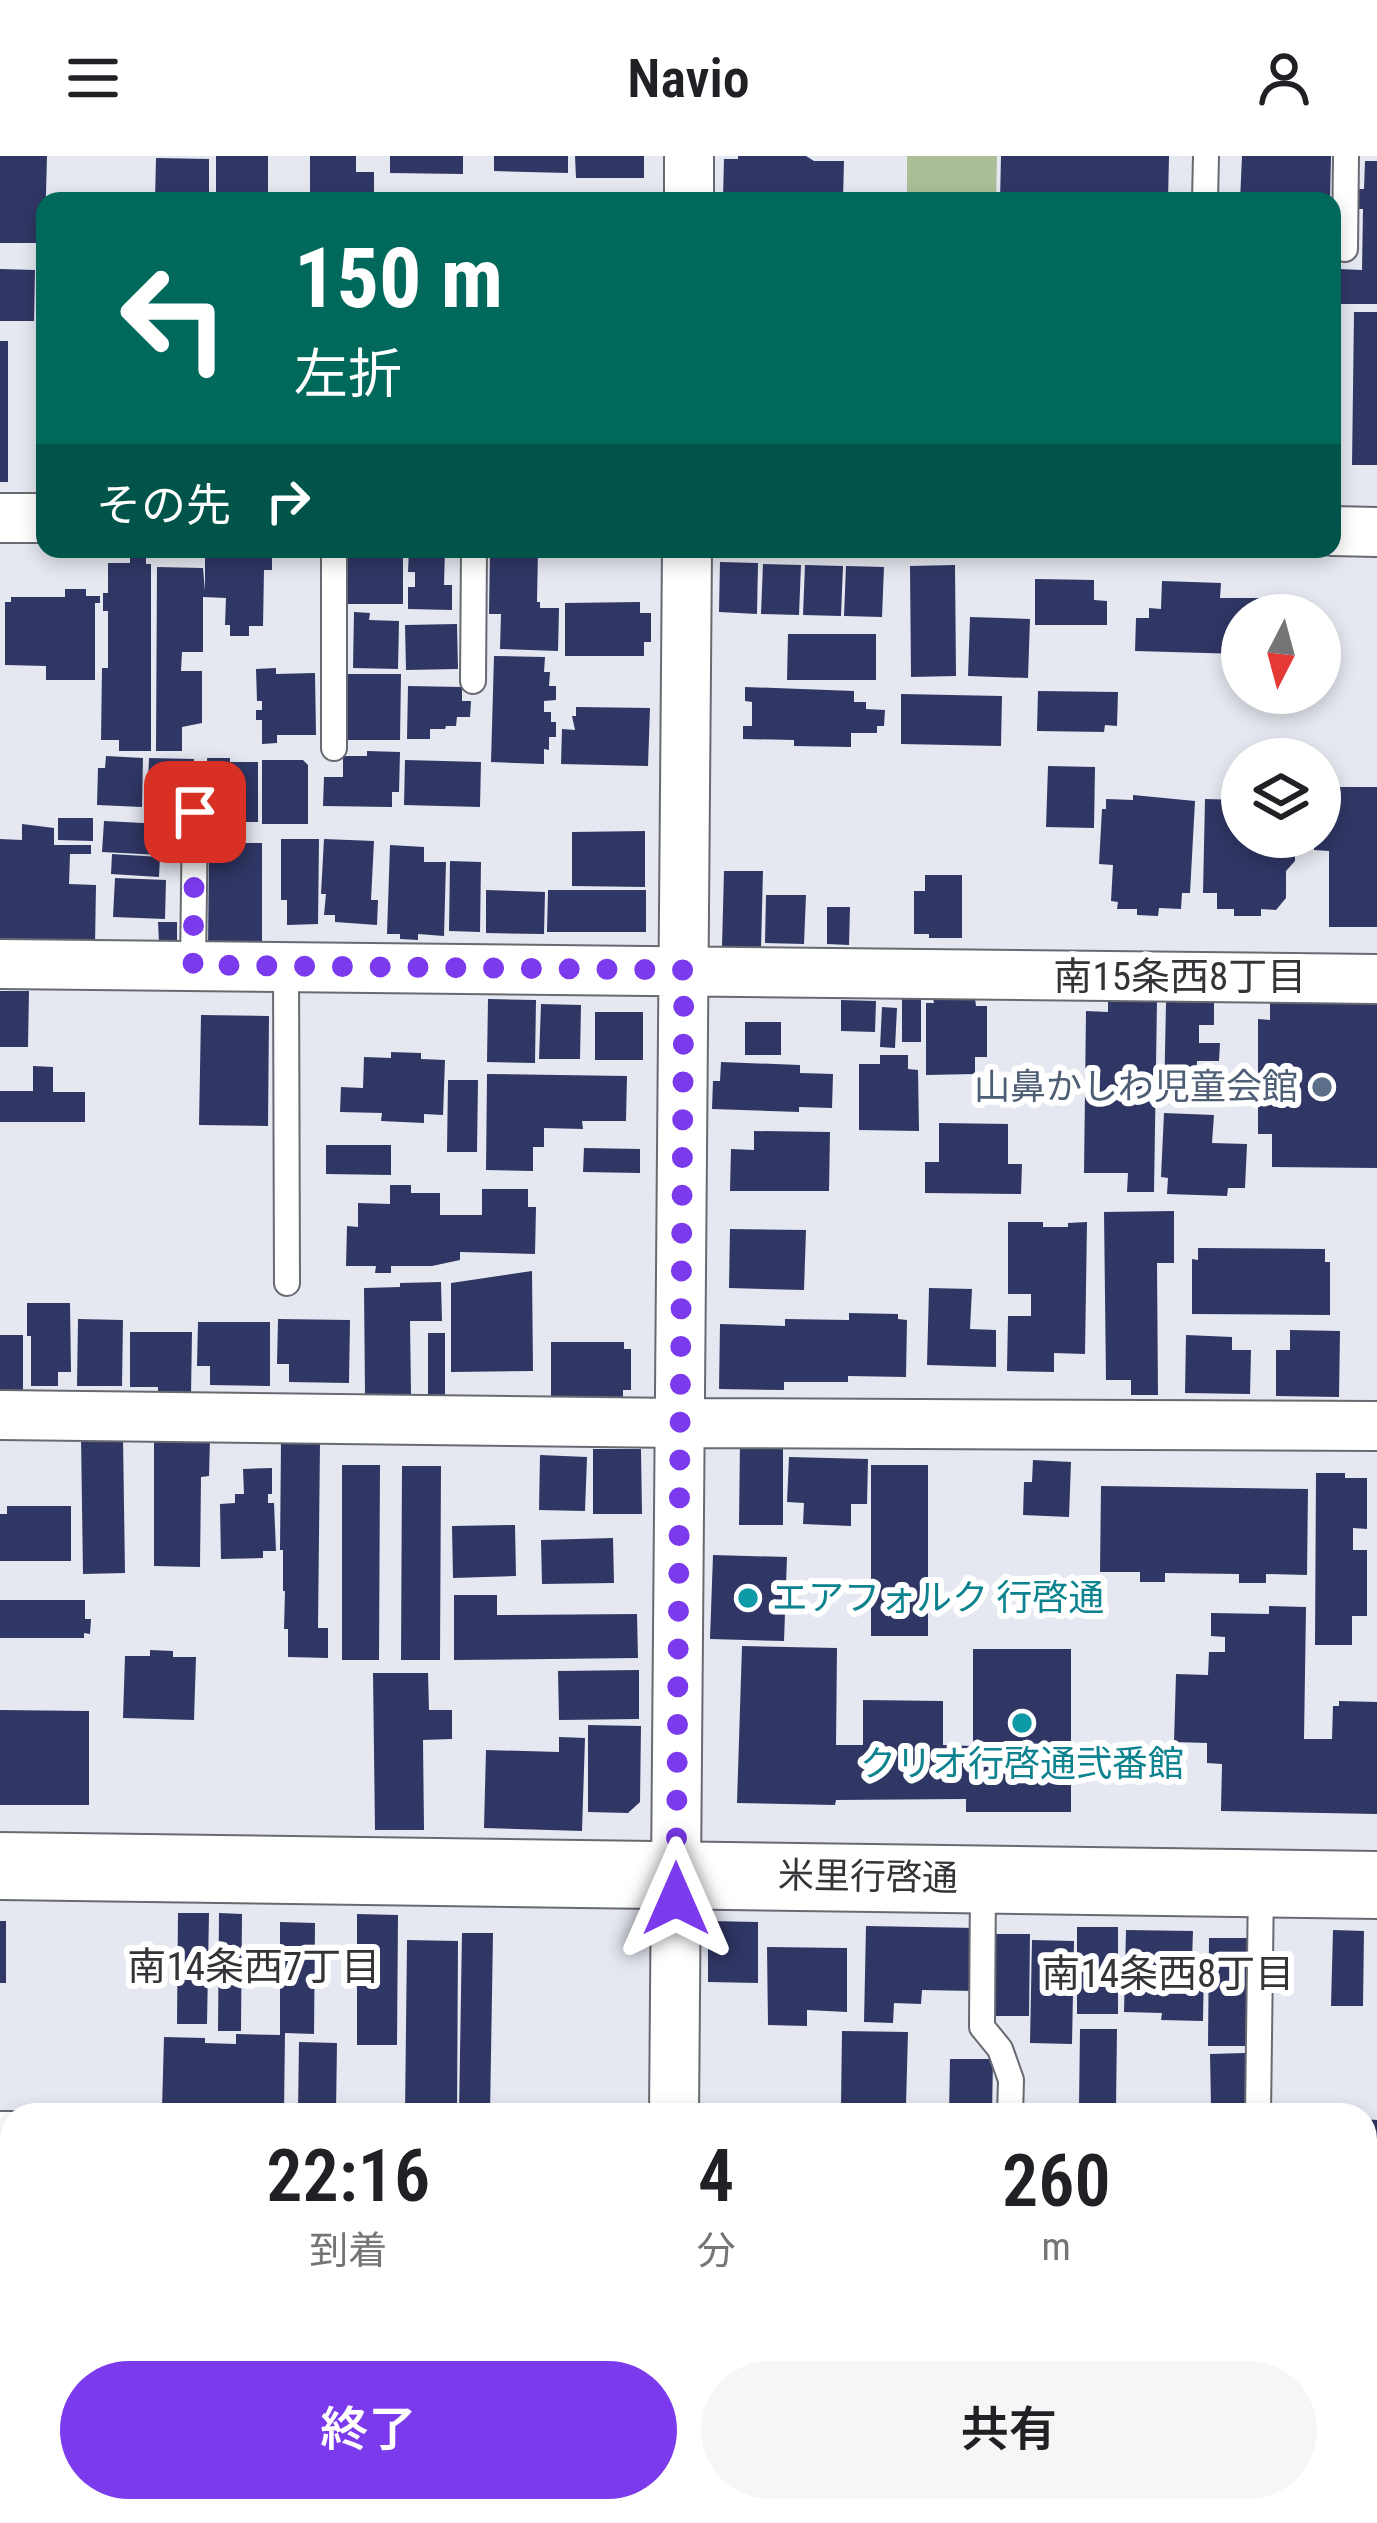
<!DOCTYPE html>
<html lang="ja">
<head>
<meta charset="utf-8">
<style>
  body { margin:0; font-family:"Roboto Condensed","Noto Sans JP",sans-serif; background:#f6f6f6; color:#202124; height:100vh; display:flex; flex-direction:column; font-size:45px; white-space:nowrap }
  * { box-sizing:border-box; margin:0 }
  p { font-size:39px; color:#757577 }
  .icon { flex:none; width:66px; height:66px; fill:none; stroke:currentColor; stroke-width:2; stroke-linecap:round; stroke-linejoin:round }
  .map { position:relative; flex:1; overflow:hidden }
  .drawer { position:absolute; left:0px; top:1947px; width:1377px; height:420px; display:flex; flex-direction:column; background:#fff; border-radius:36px 36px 0 0; box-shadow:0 6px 18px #0003 }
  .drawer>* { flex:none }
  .banner { position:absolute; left:36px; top:36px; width:1305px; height:366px; border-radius:24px; box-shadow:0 6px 18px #0003; background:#00695c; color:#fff; overflow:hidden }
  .needle { width:78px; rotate:186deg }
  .buttons { position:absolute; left:1221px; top:438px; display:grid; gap:24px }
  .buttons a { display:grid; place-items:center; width:120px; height:120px; border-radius:50%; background:#fff; box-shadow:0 6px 18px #0003; font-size:60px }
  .pin { position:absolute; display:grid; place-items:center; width:102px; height:102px; color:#fff; margin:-51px; border-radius:24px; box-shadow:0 6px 18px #0006 }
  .me { position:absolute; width:132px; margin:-66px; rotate:0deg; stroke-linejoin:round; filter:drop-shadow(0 0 9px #0008) }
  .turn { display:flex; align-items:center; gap:42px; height:252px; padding:0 60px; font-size:54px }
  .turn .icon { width:156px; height:156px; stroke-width:2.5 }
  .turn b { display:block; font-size:84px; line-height:102px }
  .then { display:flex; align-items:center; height:114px; padding:0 60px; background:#0003; gap:24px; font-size:45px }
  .eta { display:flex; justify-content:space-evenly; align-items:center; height:204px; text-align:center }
  .eta b { font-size:72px; font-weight:600; line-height:84px }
  .button { display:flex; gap:24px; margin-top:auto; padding:24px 60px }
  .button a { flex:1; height:138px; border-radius:72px; background:#7c3aed; color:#fff; font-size:48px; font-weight:600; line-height:138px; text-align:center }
  .button a+a { background:#f6f6f6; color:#202124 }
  header { display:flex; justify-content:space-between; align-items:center; height:156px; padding:0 60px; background:#fff; font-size:54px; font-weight:600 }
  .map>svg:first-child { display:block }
  .green { fill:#abbe98 }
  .building { fill:#303765 }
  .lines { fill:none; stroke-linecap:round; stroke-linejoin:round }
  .lane-casing { stroke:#686a71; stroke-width:28 }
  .street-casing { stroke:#686a71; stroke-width:52 }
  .secondary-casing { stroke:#686a71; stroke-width:70 }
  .lane { stroke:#fff; stroke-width:24 }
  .street { stroke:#fff; stroke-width:48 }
  .secondary { stroke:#fff; stroke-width:66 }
  .route { stroke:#7c3aed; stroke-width:21; stroke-dasharray:0 37.8 }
  .service-dot { fill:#5c6f8a; stroke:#fff; stroke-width:4.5 }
  .culture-dot { fill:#0f9aa8; stroke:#fff; stroke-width:4.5 }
  .labels { text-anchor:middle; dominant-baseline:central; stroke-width:12; stroke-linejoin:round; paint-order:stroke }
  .service-label { font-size:36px; fill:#4e5e75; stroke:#fff; text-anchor:end }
  .culture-label { font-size:36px; fill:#0d838f; stroke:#fff; text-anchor:start }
  .street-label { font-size:36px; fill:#333437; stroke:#fff }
  .neighbourhood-label { font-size:39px; fill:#333437; stroke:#fff }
</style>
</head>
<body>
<header><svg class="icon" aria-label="menu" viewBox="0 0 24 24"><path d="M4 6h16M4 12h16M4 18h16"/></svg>Navio<svg class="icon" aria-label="person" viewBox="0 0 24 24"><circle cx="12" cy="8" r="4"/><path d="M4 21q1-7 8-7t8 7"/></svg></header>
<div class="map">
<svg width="1377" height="2367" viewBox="0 0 1377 2367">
  <rect width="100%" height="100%" fill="#e5e8f0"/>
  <path class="green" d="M907,0H997L996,45H907Z"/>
  <path class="building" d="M0,0H47L45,74L41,73V87H0Z
    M216,0H268V45H216Z
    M310,0H356V16H374V45H310Z
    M390,0H463V18L390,17Z
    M494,0H568V17L494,15Z
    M575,0H644V22H576Z
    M738,0H806L814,5H844L843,44L723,43L724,3H738Z
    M1001,0H1169L1168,45H1000Z
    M1242,0H1331L1330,45H1240Z
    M156,2L209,3V45H155Z
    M1365,5H1377V148H1337L1338,113L1362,114L1363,53H1358L1359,33H1364Z
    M0,113L35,114L34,165H0Z
    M1354,156H1377V309H1352Z
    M0,185H8V326H0Z
    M205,393H272V414H264L263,470H249V480H230V469H225L226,442L203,441V496H182L181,515H202V567L182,571V595H156L157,411L203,412L205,435Z
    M409,393H445L444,429H452V454L408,453V431H415V416H408Z
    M490,393H538L537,446H540V452H559L558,495L500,493L501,458H489Z
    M344,398H403V448H344Z
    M130,402H146V408H151V595H119V584H101L102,512H108V455H103V437H108V407H130Z
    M720,406L758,407L757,458L719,456Z
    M763,408L801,409L799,459L761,458Z
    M805,409L843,410L841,460L803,459Z
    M955,409L956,520L911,521L910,410Z
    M846,410L884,411L882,461L844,460Z
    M1035,423L1094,424V444L1107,445V469H1035Z
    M1162,425L1221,427L1220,442H1272V459H1242V498L1135,495L1136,462H1149V452L1161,453Z
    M65,433H86V440H100V447H95V524H46V510L5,509V446H11V441H65Z
    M640,446V457H651V486H644V500H565V447Z
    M354,456L370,457L369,464L399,465L398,513L353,512Z
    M970,461L1030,463L1028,522L968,520Z
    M457,468L458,513L406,514L405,469Z
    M788,478H876V524H787Z
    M494,500L545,501L544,516H550L549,530H556V544L544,545V556H551V566H556V581H549V594L544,593V608L491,606Z
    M276,512V518L315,517L316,579H277V587L262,588V564H256V554H262V545H257L256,513Z
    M345,518H401L400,584H344Z
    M408,530L462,531V545H471L470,561H457L456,570H446L445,573H430V583H407Z
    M745,531L854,535V546H866V553L885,554L884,570H877V577H851V591L794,590V584L743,583V570H752V546L745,545Z
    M1038,535L1118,536L1117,570L1105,569L1104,576L1037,575Z
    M901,538L1002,540L1001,590L901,588Z
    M576,551L650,552L648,610L561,608L562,573L575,574L572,560H576Z
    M367,595L400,596L399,636H392V651L323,650L324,621H343V600H367Z
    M106,600L143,602L142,651L97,649L98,612H105Z
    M149,602L194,603V649H164V630H148Z
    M207,602H230V606H258V666H210L211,619L208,618Z
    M262,604H303L308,609V668H262Z
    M405,604L481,606L480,651L404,649Z
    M1048,610L1095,611L1094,672L1046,671Z
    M1320,631H1377V771H1329V695L1314,694V681H1320Z
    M1133,639L1195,645L1190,737H1182L1181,753L1159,752L1158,760L1137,759V753H1117L1118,746L1111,745L1113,709L1099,708L1102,653H1106V643L1133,644Z
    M1205,643L1242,644V681H1295V705L1286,715V742L1276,754L1261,753V760H1234V753H1217V737H1203Z
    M58,662H93V685L58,684Z
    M104,665L163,668L161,699L102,696Z
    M22,668L54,672V689H91V698H70L69,728L96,729L95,790L0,787V683L22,684Z
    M645,675V731L572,730V676Z
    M281,683H319L318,768L287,769V744H281Z
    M324,683L374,685L371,744H378L377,769L335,766V759H324L326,738H321Z
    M209,687H262V791H208Z
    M390,689L424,691V706H446L444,780L418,778V784L400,783V778H387Z
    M112,698L160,701L159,721L111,718Z
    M450,705L481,706L480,776L449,775Z
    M724,715H763L761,792L722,791Z
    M925,719H962V782H929V778H914V735H925Z
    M115,722L166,724L165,763L113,761Z
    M486,734L545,736L544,778L486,777Z
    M548,734H646V776H547Z
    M766,739H806L804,788L765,787Z
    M827,751H850L849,789L827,788Z
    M158,766H177V787H159Z
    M0,835H29L28,891H0Z
    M902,842H921V886H902Z
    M933,842H975L976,850H987V901H975V918L926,919V847H934Z
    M488,843L536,844L535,907L487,906Z
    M841,844L876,845L875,876L841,875Z
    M1108,844L1157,845L1154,1036H1127L1128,1017H1084L1086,855L1108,856Z
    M1166,846H1214V869H1199V887H1220L1219,905H1197L1196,923L1215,924L1214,946H1164Z
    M1270,846H1377V1012L1272,1011V978H1258V863L1270,864Z
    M541,848L581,849L580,903H539Z
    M882,851L897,852L895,892L880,891Z
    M595,856H643V904H595Z
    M201,859L269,860L268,970L199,969Z
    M745,866H781V899H745Z
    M391,896L421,897V903L445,904L443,959L424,958V967L381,965L382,957L340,956L341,931L363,932L364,901L391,902Z
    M880,899H908V913L918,914L919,975L859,974V908H880Z
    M721,906L800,909V917L833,918L832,952L799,951V956L712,953L713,925H720Z
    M33,910L53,911V936H85V966H0V935H33Z
    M487,918L627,920L626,965H582L583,973L544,972V991H533V1015L486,1014Z
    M448,924H478L477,996H447Z
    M1164,957L1214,959L1212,987L1247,988L1245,1032H1228L1227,1040L1167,1038L1168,1022L1161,1021Z
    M939,967L1008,968V1008H1022L1021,1038L925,1037V1006H939Z
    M754,975L830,976L829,1035H730L731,993L754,994Z
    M326,989H391V1019L326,1018Z
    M584,992L640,993V1017L583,1016Z
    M390,1029H411V1037H440V1059H482V1033H528V1051H536L535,1098L460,1096V1104L432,1110H391V1117H375L376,1110H346L347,1070L358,1071V1047L390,1048Z
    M1174,1055V1107H1157L1158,1239H1131V1224H1106L1104,1056Z
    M1008,1066H1043V1071H1068V1067L1087,1066L1085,1198L1054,1197V1216L1007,1215L1008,1160H1031V1138H1008Z
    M730,1073L806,1074L804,1134L729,1132Z
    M1198,1092L1325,1093V1106H1330V1159L1192,1158V1103L1198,1104Z
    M532,1115L533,1215L451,1216V1127Z
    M441,1126L442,1165H410L411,1238H365L364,1132L400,1131V1127Z
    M929,1132L972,1133L970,1173L996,1174V1211L927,1209Z
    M27,1147H70L71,1216H58V1230H31V1180H27Z
    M849,1157L898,1158V1163L907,1164L906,1221L848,1220V1226H784V1234L719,1233L720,1168L785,1170V1163L849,1164Z
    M78,1163L123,1164L122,1230H77Z
    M278,1163L350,1164L349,1227L289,1226V1208H277Z
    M198,1166H270V1230L210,1229V1210H197Z
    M1290,1174L1340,1175L1339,1241L1276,1240V1194H1290Z
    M130,1176H192L191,1239H158V1231H130Z
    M428,1177H445V1242H428Z
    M0,1179H23V1235H0Z
    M1186,1179L1232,1181V1194H1251L1250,1238L1185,1237Z
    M551,1186H624V1193H631V1234H623V1246L551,1245Z
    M81,1281H123L125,1417L83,1418Z
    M154,1282L210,1283L209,1320L201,1321L200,1411L154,1410Z
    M740,1284H783V1369H739Z
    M281,1285L320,1286L318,1472H328V1502L288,1501V1473H284L285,1435H283V1394H280Z
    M593,1293H641L642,1358H593Z
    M540,1299L587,1301L585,1355L539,1354Z
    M789,1301L868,1303L867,1348H851V1370L803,1368L804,1347L787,1346Z
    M1033,1304L1071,1306L1069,1361L1023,1359L1024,1326H1032Z
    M342,1309H380L379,1504H342Z
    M871,1309H928V1480H871Z
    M402,1310H441L440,1504H401Z
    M272,1312V1338H268V1347H274L276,1395H263V1402L221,1403L220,1348L235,1347V1338H244L243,1313Z
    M1316,1317H1345V1322H1367V1373L1353,1372V1394H1367V1460H1352V1489H1315Z
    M1101,1330L1308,1333L1307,1419L1266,1418V1427H1239V1418L1165,1417V1426H1140V1416H1100Z
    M7,1350H71V1405H0V1358H7Z
    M515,1369L516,1420L453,1422L452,1370Z
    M613,1382L614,1427L542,1428L541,1384Z
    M713,1399L787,1401L784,1485L710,1483Z
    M454,1439H497V1459L637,1458L638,1502L454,1504Z
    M0,1444H85V1463H91L90,1478L84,1477V1482H0Z
    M1269,1450L1306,1451L1304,1583H1332L1333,1550H1339V1545L1377,1546V1658L1221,1655L1222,1608L1207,1607V1587L1174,1586L1176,1518L1208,1519L1209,1496H1225V1481L1211,1480V1457L1269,1458Z
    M742,1490L837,1492L836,1589H863V1544L943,1545V1589L973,1590V1493H1071V1656H966V1643L836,1644L835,1649L737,1647Z
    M150,1494L173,1495V1501H196L194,1564L123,1562L125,1500H150Z
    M639,1514V1563L559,1564L558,1515Z
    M373,1517H428L429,1554H452V1583L423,1584L424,1674H375Z
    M0,1554L89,1555V1649H0Z
    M588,1569L641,1570L640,1646L628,1657L588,1656Z
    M559,1581L585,1582L582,1675L484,1672L486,1594L559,1596Z
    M178,1757H209L207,1868H177Z
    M219,1757L242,1758L241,1875H218Z
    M357,1758L398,1759L397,1889H357Z
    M0,1765H6V1827H0Z
    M708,1765L758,1766V1827L708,1826Z
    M280,1766L315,1767L314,1878L285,1877L284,1955L162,1953L164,1881L205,1882V1887L236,1888V1878L280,1879Z
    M866,1770L977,1772L975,1835L922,1834L921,1848L894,1847L893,1867L864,1866Z
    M1077,1771H1118V1858H1077Z
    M1126,1774L1193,1775L1192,1804L1204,1805L1203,1865L1161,1864L1162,1857L1124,1856Z
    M1333,1774L1364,1775L1363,1850H1331Z
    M462,1777H493L490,1959H459Z
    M994,1778H1030L1029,1860H993Z
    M1209,1782H1250L1249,1890H1208Z
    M407,1784L458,1785L457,1959H405Z
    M1032,1784L1074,1785L1072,1888L1030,1887Z
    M767,1791L847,1792V1856L807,1854V1870L768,1869Z
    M1080,1873H1117L1116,1951H1079Z
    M842,1875L908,1876L906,1950H841Z
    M299,1886L337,1887L336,1957H298Z
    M1245,1897V1949L1211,1950L1210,1898Z
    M950,1903H993L992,1959H949Z
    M1365,1963L1377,1964V2035L1365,2034Z
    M6,1998H12V2047L5,2046Z
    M0,2055L12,2056V2098H0Z
    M1365,2060L1377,2061V2098H1365Z
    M0,2113H8L7,2164H0Z
    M1365,2144L1377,2145V2186H1365Z
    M1365,2207H1377V2241H1365Z
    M1365,2274H1377V2332L1365,2331Z"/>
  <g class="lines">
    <g class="lane-casing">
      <path id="lane" d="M1205,45L1206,0
        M1345,93L1346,0
        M473,525L474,393
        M334,592V393
        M193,809L195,656
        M286,810L287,1127
        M983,1724L982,1871L1000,1893L1011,1924L1010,1959
        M1258,1959L1261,1728
        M1365,2116H1377"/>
    </g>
    <g class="street-casing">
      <path id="street" d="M689,45V0
        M0,362H45
        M1332,375L1377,376
        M0,808L1377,823
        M0,1259L680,1267L1377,1270
        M674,1959L687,393
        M0,1980H12
        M671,2355V2367
        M0,2363L334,2367"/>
    </g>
    <g class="secondary-casing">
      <path id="secondary" d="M0,1710L1377,1729"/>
    </g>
    <use href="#lane" class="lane"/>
    <use href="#street" class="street"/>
    <use href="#secondary" class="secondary"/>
  </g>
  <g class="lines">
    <path class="route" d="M195,656L193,809L684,814L676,1743"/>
  </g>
  <circle class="service-dot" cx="1322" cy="931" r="12"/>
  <g class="culture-dot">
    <circle cx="748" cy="1442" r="12"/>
    <circle cx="1022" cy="1567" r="12"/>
  </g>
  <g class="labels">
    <g class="service-label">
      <text x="1298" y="931">山鼻かしわ児童会館</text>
    </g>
    <g class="culture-label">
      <text x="772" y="1442">エアフォルク 行啓通</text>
      <text x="1022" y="1608" text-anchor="middle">クリオ行啓通弐番館</text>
    </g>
    <g class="street-label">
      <text transform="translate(868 1721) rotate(1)">米里行啓通</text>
    </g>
    <g class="neighbourhood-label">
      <text x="1180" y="821">南15条西8丁目</text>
      <text x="254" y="1811">南14条西7丁目</text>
      <text x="1168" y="1818">南14条西8丁目</text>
    </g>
  </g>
</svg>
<div class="buttons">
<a><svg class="needle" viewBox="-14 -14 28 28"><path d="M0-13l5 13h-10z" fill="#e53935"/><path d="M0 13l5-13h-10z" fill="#757577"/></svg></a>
<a><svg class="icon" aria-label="layers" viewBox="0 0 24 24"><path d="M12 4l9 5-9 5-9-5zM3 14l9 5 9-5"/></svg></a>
</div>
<div class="pin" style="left:195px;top:656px;background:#d93025"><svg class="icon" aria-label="arrive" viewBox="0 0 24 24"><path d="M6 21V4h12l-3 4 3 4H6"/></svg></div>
<svg class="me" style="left:676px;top:1743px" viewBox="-20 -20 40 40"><path d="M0-17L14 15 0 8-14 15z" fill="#7c3aed" stroke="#fff" stroke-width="4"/></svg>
<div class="banner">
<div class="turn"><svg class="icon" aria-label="left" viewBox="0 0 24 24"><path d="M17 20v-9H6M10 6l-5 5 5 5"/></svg><div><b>150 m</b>左折</div></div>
<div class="then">その先<svg class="icon" aria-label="right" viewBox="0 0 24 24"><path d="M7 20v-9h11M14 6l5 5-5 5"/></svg></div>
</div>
<section class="drawer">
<div class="eta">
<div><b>22:16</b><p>到着</p></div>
<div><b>4</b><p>分</p></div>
<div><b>260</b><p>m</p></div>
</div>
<div class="button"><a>終了</a><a>共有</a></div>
</section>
</div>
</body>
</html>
